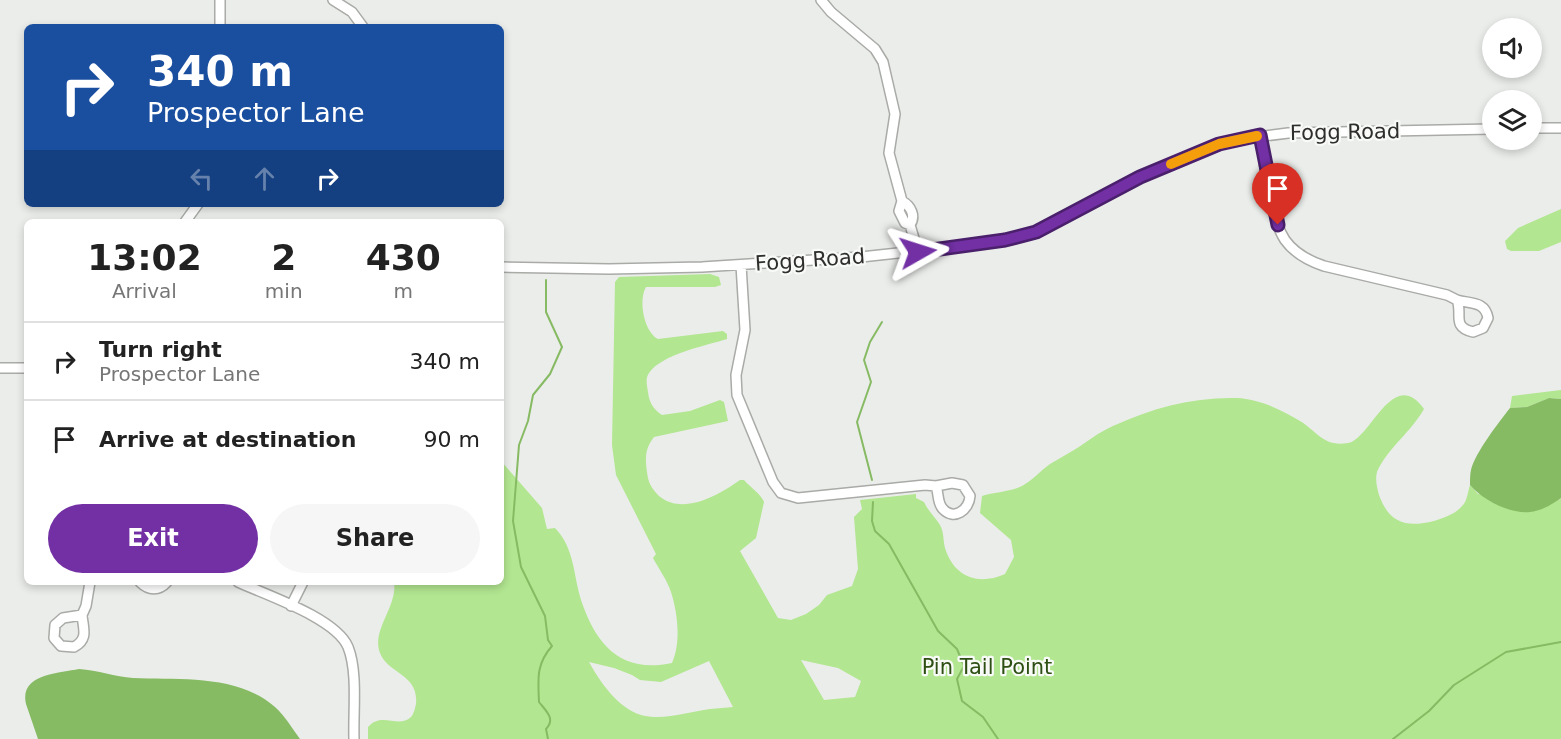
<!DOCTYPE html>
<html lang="en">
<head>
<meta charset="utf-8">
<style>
  body { margin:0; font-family:"DejaVu Sans",sans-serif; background:#f6f6f6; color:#222; height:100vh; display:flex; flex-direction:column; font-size:22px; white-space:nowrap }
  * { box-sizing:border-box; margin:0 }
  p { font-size:20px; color:#767676 }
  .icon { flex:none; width:33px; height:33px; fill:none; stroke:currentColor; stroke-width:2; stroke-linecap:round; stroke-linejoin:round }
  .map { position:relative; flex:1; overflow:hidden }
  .panel { position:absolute; left:24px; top:219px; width:480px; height:366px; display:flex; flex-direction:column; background:#fff; border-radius:9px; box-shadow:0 3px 9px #0003 }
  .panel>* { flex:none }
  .banner { position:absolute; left:24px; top:24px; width:480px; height:183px; border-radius:9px; box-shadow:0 3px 9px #0003; background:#1a4fa0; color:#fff; overflow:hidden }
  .controls { position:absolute; left:1482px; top:18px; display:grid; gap:12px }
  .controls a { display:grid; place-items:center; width:60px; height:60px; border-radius:50%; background:#fff; box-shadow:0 3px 9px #0003; font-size:30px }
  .pin { position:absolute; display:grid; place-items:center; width:51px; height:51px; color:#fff; margin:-62px -26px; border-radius:50% 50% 50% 0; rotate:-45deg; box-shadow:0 0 6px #0007 }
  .pin .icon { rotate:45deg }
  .me { position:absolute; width:66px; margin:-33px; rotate:84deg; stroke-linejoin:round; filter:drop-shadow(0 0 4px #0008) }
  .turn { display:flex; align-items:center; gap:21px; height:126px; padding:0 24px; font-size:27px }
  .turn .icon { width:78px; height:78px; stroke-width:2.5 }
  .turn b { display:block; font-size:42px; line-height:51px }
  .lanes { display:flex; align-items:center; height:57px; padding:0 24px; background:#0003; justify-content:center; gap:30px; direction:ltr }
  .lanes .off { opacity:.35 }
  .eta { display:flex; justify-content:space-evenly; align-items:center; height:102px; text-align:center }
  .eta b { font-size:36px; font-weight:800; line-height:42px }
  .primary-button { display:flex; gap:12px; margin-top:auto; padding:12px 24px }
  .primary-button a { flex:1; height:69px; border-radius:36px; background:#7230a4; color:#fff; font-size:24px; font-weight:800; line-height:69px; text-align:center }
  .primary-button a+a { background:#f6f6f6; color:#222 }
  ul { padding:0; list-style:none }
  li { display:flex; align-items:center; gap:18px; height:78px; padding:0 24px; border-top:2px solid #e0e0e0 }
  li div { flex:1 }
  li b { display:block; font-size:22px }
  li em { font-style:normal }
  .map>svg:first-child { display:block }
  .green { fill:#b2e690; fill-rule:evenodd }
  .water { fill:#86ba63 }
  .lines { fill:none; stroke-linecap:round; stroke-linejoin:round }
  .stream { stroke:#86ba63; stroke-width:2 }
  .minor-casing { stroke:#a9aba7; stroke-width:12 }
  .minor { stroke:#fff; stroke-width:9 }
  .route-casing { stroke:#4a1f6b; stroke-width:15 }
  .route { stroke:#7230a4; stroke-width:10 }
  .slow { stroke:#f59e0b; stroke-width:10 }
  .labels { text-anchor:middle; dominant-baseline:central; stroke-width:4.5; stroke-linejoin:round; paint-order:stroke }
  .street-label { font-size:21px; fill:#2e2f2d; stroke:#f8faf7 }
  .park-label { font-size:21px; fill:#2e4f13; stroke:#f8faf7 }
</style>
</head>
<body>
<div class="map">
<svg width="1561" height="739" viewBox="0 0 1561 739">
  <rect width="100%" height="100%" fill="#ebedea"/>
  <path class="green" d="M1561,209V242L1539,251H1511L1507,249L1505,241L1518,228Z
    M710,274L719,277L721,285L715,287H646C638,300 644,332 658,339L723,331L727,334V339C705,346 662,354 649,373C645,379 647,385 648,392C649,402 653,409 662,415L690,411L720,400L724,402L728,421L654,437C645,449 645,457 647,472C648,482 651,488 659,496C683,516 719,495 740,480H744C750,487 761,494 764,502L756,538L740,551L778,618L791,620L806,614L819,605L827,595L852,586L858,569L854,517L862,509L860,500L916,494V498L924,502C928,511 935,517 940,525C944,532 943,541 945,548C954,577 978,586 1005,574L1014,557L1011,540L980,513L982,496C994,492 1010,492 1022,486C1033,480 1040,471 1050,464C1058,459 1066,455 1074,450C1087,442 1099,432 1113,426C1152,408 1193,397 1237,398C1259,399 1282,410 1300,421C1318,432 1323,447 1348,443C1370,440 1393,365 1424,409C1412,431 1386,450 1377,472C1375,479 1377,488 1379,495C1389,523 1406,528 1434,521C1443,518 1456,514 1462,506C1467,502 1468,491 1470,485L1478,494L1559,500L1561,498V739H368V727C382,711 398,729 411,717C414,714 415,708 416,704C419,674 388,674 380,653C371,630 398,606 394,582H501V461L542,508L547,529L555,528C575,549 573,575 581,600C596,645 621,674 672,663C681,643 678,614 671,592C667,580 659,569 653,558L656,554L616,475L612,445L615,282L619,277ZM801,660L838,668L861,681L855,697L824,700ZM709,661L733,707C726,708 718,708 710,709C688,712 663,721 641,715C618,708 600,682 589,662L614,668L632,675L640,680L661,682Z
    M1561,390V399L1549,398L1527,407L1510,408L1512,396Z"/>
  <path class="water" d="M1549,398L1561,399V498C1553,504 1541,511 1530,512C1509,514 1483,500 1470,485C1470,480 1470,474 1471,470C1475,453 1499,422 1510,408L1527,407Z
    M79,669C98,670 115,677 133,678C180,680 237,674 275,707C285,716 292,728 300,739H38L26,704C19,674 59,673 79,669Z"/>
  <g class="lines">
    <path class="stream" d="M546,280V312L562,347L550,374L533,395L528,421L519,445L513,521L521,567L545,616L548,640L552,646C536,664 538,679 539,702C546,711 556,719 546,729L548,739
      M872,480L857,422L871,382L864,360L870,342L882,322
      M873,502L872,521L875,531L889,544L938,631L957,649L964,666L957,679L962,701L983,717L998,739
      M1393,739L1429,711L1454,685L1506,652L1561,642"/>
    <g class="minor-casing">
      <path id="minor" d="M220,0V27
        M333,0L352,12L363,27
        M821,0L831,12L875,49L883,62L895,114L889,153L902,201L899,211L905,223L910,225C916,216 911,206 902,201
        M1532,128H1561
        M1260,135C1265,163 1270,218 1285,240C1295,254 1309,261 1324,266L1447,295L1457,300
        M185,222L198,204
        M910,225L918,252
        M741,265L745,330L736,375L737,395L773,482L781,493L798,498L925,485L936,486
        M501,267L609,269L702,267L861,257L981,244L1015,238L1042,230L1141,177L1211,148L1234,140L1288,133L1492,129
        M1457,300C1471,304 1485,301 1488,318L1483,328L1473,332C1451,327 1463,314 1457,300Z
        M0,368H27
        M952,483L963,485L970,496C969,510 954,521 943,509C937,503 939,494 936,486Z
        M140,582C149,591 159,591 167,582
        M238,582C266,595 336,618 348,647C358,672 353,711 354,739
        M291,606L303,582
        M82,615C83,628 89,639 74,647L61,646L54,638L55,625L63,618Z
        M82,615L86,606L90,582"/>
    </g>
    <use href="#minor" class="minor"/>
  </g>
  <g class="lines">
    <g class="route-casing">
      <path id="route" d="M918,252L1005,240L1036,232L1140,177L1219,144L1260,135L1278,225"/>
    </g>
    <use href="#route" class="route"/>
    <path class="slow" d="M1171,164L1219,144L1257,136"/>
  </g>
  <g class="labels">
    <g class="street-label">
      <text transform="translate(1345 132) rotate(-1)">Fogg Road</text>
      <text transform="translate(810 260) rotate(-4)">Fogg Road</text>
    </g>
    <g class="park-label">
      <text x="987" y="667">Pin Tail Point</text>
    </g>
  </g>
</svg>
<div class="controls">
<a><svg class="icon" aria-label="sound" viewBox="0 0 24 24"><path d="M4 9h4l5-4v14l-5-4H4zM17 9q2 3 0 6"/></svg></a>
<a><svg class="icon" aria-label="layers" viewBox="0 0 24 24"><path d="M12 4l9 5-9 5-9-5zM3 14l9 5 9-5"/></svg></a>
</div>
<div class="pin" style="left:1278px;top:225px;background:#d93025"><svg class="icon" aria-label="arrive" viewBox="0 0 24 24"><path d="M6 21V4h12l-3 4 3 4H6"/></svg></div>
<svg class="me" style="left:918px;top:252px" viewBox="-20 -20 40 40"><path d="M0-17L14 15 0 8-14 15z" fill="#7230a4" stroke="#fff" stroke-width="4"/></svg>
<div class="banner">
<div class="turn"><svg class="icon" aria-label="right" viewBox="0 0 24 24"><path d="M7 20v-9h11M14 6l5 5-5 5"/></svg><div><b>340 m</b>Prospector Lane</div></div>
<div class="lanes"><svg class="icon off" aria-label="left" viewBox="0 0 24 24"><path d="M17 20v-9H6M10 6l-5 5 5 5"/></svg><svg class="icon off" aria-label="ahead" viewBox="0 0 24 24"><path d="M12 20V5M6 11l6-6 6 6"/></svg><svg class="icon" aria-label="right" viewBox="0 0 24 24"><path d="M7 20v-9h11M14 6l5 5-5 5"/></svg></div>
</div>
<section class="panel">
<div class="eta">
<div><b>13:02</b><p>Arrival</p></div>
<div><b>2</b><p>min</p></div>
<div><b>430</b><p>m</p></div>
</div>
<ul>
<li><svg class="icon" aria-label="right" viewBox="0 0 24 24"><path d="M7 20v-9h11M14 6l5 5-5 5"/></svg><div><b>Turn right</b><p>Prospector Lane</p></div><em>340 m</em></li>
<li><svg class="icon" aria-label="arrive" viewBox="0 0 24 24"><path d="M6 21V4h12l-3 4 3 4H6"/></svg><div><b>Arrive at destination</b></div><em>90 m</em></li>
</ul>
<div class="primary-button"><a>Exit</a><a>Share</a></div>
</section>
</div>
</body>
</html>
